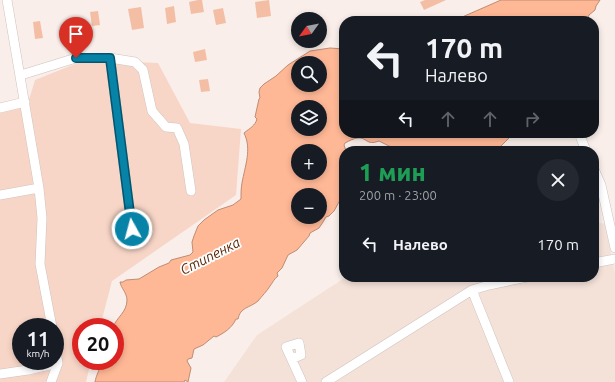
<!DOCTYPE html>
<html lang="ru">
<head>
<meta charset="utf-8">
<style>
  body { margin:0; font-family:Ubuntu,sans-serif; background:#242831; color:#f1f3f6; height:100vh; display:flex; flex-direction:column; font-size:15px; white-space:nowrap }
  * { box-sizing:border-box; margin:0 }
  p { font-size:13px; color:#9ea1a6 }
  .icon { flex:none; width:22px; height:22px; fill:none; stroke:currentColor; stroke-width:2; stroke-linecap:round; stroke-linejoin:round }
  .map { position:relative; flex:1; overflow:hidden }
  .side { position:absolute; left:339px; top:146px; width:260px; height:136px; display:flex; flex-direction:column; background:#171b24; border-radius:16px; box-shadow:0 2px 6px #0003 }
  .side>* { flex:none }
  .guide { position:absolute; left:339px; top:16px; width:260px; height:122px; border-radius:16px; box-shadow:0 2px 6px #0003; background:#171b24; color:#f1f3f6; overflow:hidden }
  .needle { width:26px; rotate:237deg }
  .fabs { position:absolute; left:291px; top:12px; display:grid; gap:8px }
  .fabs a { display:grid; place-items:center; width:36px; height:36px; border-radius:50%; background:#171b24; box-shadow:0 2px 6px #0003; font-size:20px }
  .speed { position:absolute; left:12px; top:318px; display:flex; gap:8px; font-size:20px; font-weight:700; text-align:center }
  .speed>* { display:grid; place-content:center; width:52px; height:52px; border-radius:50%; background:#171b24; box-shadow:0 2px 6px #0003; line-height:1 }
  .speed small { font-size:10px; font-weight:400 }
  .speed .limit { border:6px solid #d22; background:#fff; color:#111 }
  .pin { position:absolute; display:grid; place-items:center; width:34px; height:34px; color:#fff; margin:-41px -17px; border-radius:50% 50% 50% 0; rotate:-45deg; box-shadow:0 0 4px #0007 }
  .pin .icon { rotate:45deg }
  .me { position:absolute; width:44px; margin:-22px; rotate:353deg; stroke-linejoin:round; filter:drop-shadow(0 0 3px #0008) }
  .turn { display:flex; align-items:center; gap:14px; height:84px; padding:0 20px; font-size:18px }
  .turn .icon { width:52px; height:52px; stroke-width:2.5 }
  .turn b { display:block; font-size:28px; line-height:34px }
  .lanes { display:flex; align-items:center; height:38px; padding:0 20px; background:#0003; justify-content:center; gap:20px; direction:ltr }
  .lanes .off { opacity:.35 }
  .round { display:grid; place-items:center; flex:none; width:42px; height:42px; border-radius:21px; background:#242831 }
  .summary { display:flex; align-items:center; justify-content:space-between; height:68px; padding:0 20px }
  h1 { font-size:24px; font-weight:800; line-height:30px; color:#1e9e55 }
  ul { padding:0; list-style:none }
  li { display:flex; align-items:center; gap:12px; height:60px; padding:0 20px }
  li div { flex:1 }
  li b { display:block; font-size:15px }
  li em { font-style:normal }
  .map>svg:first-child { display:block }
  .built { fill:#f4e2d9 }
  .green { fill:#f8d6c7; fill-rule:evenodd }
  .water { fill:#ffb896; stroke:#bf8c74; fill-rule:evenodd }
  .building { fill:#f4bea5 }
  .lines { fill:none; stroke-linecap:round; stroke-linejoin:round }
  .minor-casing { stroke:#cdc3be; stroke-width:10 }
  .minor { stroke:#fff; stroke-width:9 }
  .route-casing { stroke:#04556d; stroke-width:10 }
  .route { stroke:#0683a7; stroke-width:7 }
  .labels { text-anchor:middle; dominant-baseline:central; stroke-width:3.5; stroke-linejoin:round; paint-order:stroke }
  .water-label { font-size:14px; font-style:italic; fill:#5b2605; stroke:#fefefe }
</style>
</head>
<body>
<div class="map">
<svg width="615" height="382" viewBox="0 0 615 382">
  <rect width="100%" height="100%" fill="#f9eee9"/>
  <path class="built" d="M594,222L605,224L615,273V382H224L257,335L346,277H594Z"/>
  <path class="green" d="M85,60L158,63L190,123L241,129L236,195L112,281L100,327H81V361H91L86,382H0V110L28,103L35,80ZM21,327H55V361H21Z"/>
  <path class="water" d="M501,0H600L596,6L595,10L589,15L587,20L585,21H450L460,18Z
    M330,48L344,49V133H514L496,151L401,150L395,149L379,141C366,146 367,137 358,138C354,138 349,141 345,143L344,145L346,151H344V188L339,202L334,211L329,216L326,217L323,222L319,228L310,233L309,236L297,250L288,255L282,268L277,273L278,276C274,279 273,282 270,286C267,291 262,296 258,301C250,308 240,307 238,319H236C232,328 224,333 216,337L214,336L203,345L194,349L192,358L188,359L187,361L191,368L188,382L185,380L184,382H95C96,375 101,368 101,361H115V327H113C117,317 127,312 127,300C127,293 121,288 120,282H123L126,280L139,279L159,267L169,263L171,260L190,255L193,252L192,242L194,236L198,226L204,220L218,210L233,205L241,199C241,194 241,188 242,183C245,166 252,149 244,133C250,128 255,126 257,119L255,117L259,99L260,98L259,92L260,88L264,84L276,76L288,65L310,51ZM298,63H320V85H298ZM298,107H320V129H298ZM298,151H320V173H298ZM298,195H320V217H298Z"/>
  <path class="building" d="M198,0H202L204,12L191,14L189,2Z
    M269,0L271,16L257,18L255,2Z
    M425,0H446L424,10L420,2Z
    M174,6L176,22L167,24L165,8Z
    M141,7L144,28L132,30L128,9Z
    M223,8L226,23L216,25L213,10Z
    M98,11L100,25L92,26L90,12Z
    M40,21L43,38L35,39L33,22Z
    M205,49L207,60L195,62L193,52Z
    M208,79L210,91L201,92L199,80Z"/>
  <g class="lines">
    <g class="minor-casing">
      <path id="minor" d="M7,0L39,188L42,218L40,264L52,327
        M110,58L132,229
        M21,75L76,58H110L135,62L143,70L152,111L166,127L177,128L184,144L191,191
        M0,108L25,102
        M579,133L586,151
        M594,169L601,185L615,248
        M0,195L39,188
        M594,263L615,259
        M472,290L509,382
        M292,359L301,355L299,343L286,347L302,382
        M0,374L28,370L58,363
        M51,382L58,363L55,346
        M326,382L472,290L489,285L527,277"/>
    </g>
    <use href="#minor" class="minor"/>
  </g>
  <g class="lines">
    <g class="route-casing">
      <path id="route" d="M76,58H110L132,229"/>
    </g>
    <use href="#route" class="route"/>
  </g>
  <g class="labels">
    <g class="water-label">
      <text transform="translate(210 256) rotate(-27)">Стипенка</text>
    </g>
  </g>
</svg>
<div class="fabs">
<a><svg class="needle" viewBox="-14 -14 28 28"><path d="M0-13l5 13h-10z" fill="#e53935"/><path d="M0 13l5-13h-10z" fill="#9ea1a6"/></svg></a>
<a><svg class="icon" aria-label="search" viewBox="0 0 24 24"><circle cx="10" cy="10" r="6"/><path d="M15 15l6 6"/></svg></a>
<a><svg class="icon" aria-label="layers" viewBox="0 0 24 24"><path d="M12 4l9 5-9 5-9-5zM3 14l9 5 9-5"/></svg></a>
<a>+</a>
<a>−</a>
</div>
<div class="speed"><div>11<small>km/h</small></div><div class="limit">20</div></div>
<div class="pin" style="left:76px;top:58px;background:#d93025"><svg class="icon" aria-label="arrive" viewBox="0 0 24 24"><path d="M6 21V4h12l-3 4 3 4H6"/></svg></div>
<svg class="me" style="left:132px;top:229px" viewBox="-20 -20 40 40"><circle r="17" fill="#0683a7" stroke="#fff" stroke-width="3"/><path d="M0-11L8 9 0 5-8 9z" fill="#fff"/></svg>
<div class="guide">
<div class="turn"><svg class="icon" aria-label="left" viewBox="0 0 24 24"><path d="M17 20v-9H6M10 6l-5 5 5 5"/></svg><div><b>170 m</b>Налево</div></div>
<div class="lanes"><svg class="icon" aria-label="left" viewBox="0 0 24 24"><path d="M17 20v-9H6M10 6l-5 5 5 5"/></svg><svg class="icon off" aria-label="ahead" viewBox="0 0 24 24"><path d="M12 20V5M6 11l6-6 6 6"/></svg><svg class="icon off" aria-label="ahead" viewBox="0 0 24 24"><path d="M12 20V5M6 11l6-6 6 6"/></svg><svg class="icon off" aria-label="right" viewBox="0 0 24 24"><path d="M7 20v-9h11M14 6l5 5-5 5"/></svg></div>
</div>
<section class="side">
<div class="summary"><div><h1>1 мин</h1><p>200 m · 23:00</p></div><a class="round"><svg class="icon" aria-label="close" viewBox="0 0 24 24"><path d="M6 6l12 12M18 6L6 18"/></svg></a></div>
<ul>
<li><svg class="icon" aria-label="left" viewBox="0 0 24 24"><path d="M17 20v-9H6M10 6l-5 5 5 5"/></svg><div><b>Налево</b></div><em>170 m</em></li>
</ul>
</section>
</div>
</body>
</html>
